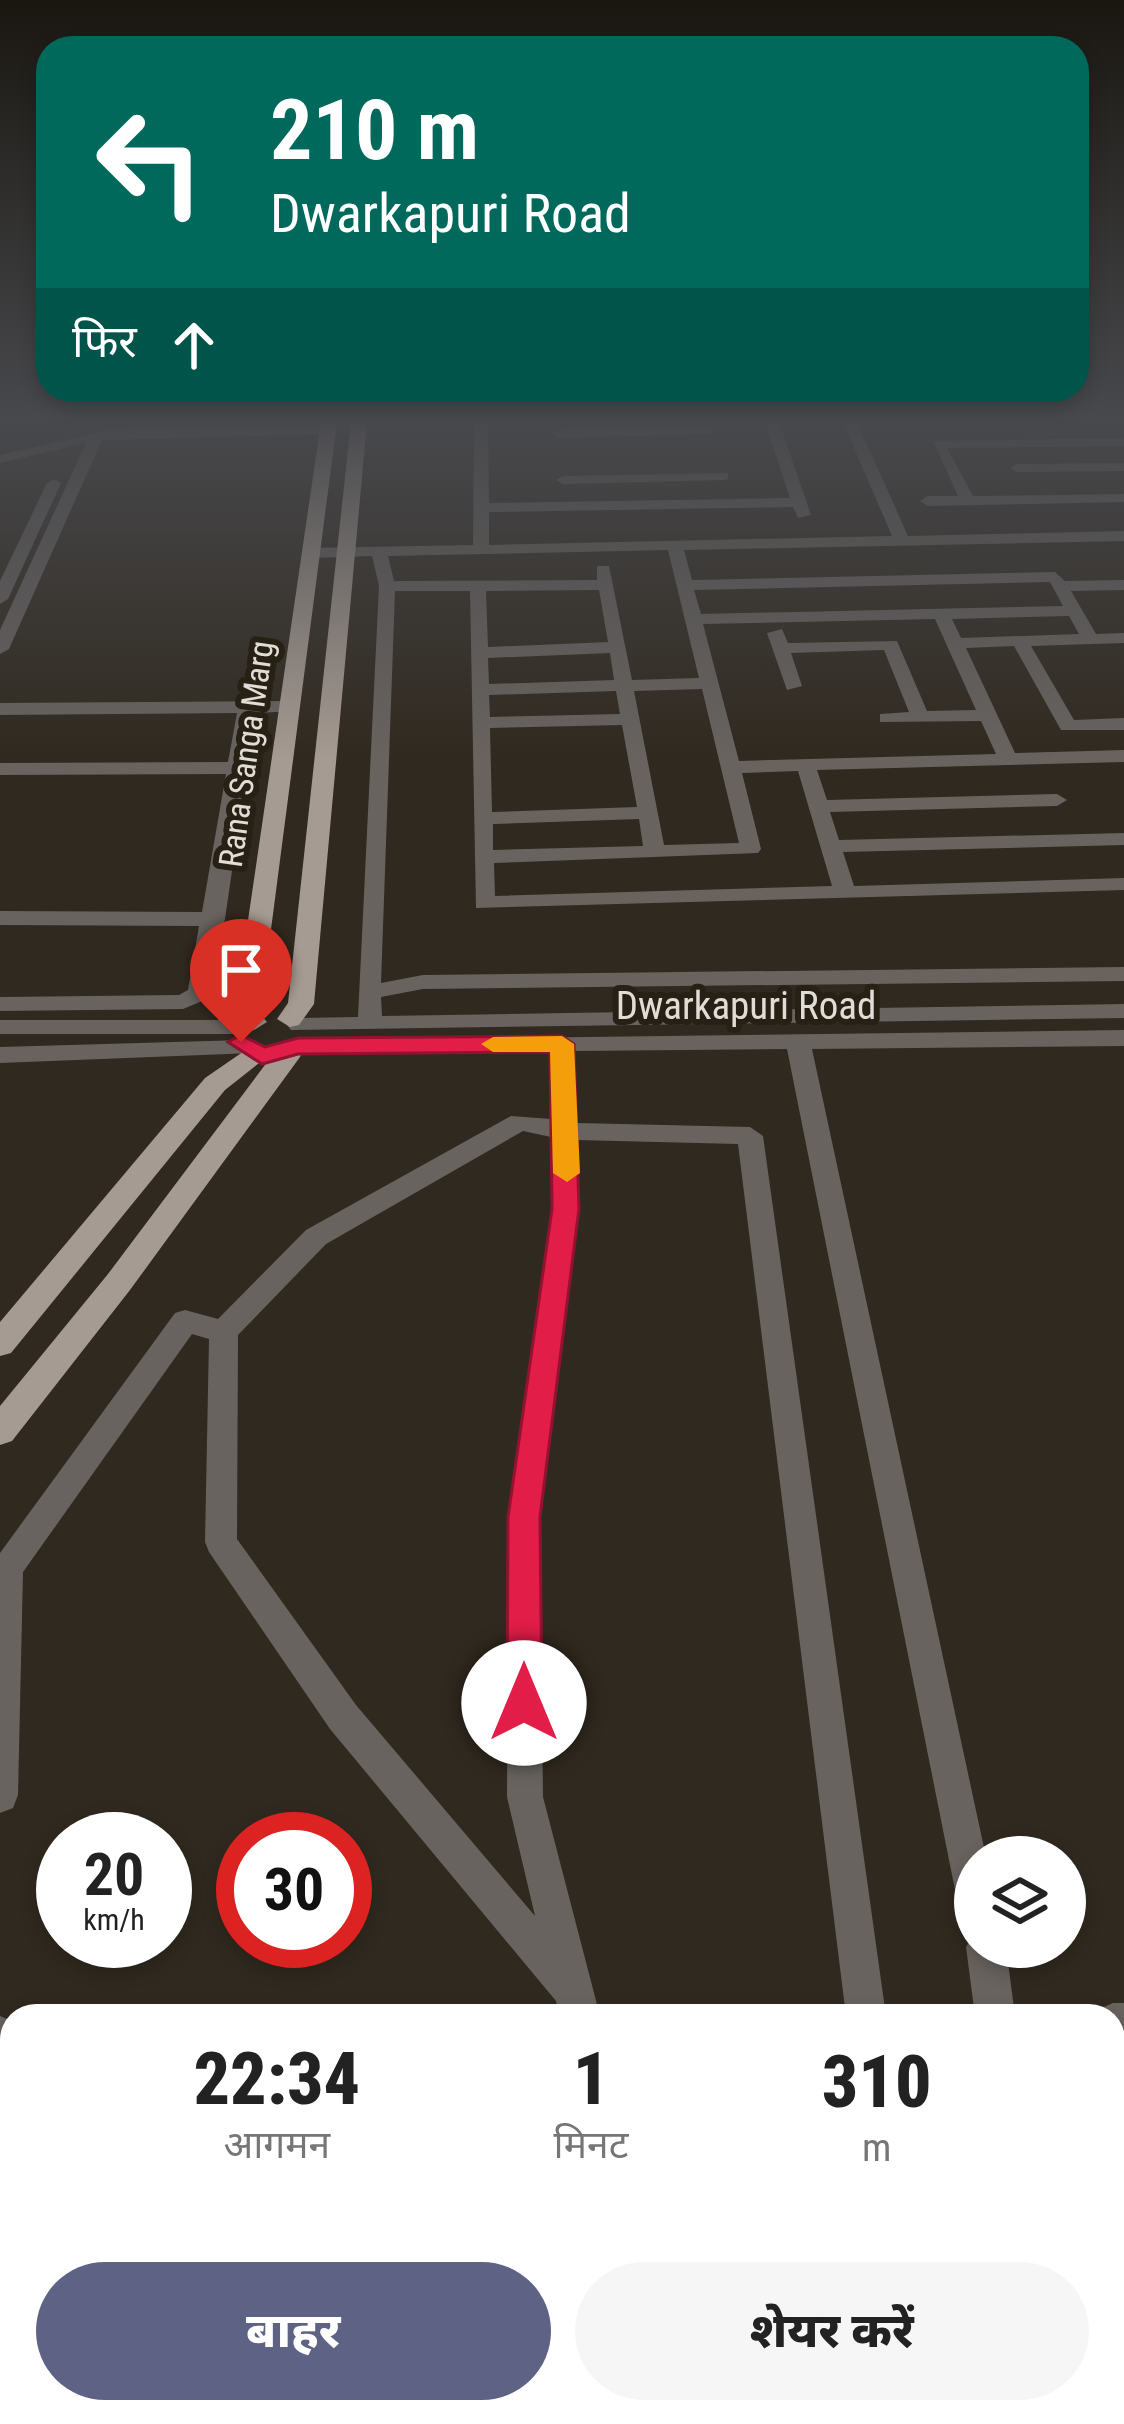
<!DOCTYPE html>
<html lang="hi">
<head>
<meta charset="utf-8">
<style>
  body { margin:0; font-family:"Roboto Condensed","Noto Sans Devanagari",sans-serif; background:#f6f6f6; color:#222; height:100vh; display:flex; flex-direction:column; font-size:45px; white-space:nowrap }
  * { box-sizing:border-box; margin:0 }
  p { font-size:39px; color:#767676 }
  .icon { flex:none; width:66px; height:66px; fill:none; stroke:currentColor; stroke-width:2; stroke-linecap:round; stroke-linejoin:round }
  .map { position:relative; flex:1; overflow:hidden }
  .drawer { position:absolute; left:0px; top:2004px; width:1125px; height:420px; display:flex; flex-direction:column; background:#fff; border-radius:36px 36px 0 0; box-shadow:0 6px 18px #0003 }
  .drawer>* { flex:none }
  .hud { position:absolute; left:36px; top:36px; width:1053px; height:366px; border-radius:36px; box-shadow:0 6px 18px #0003; background:#00695c; color:#fff; overflow:hidden }
  .controls { position:absolute; left:954px; top:1836px; display:grid; gap:24px }
  .controls a { display:grid; place-items:center; width:132px; height:132px; border-radius:50%; background:#fff; box-shadow:0 6px 18px #0003; font-size:60px }
  .speed { position:absolute; left:36px; top:1812px; display:flex; gap:24px; font-size:60px; font-weight:700; text-align:center }
  .speed>* { display:grid; place-content:center; width:156px; height:156px; border-radius:50%; background:#fff; box-shadow:0 6px 18px #0003; line-height:1 }
  .speed small { font-size:30px; font-weight:400 }
  .speed .limit { border:18px solid #d22; background:#fff; color:#111 }
  .pin { position:absolute; display:grid; place-items:center; width:102px; height:102px; color:#fff; margin:-123px -51px; border-radius:50% 50% 50% 0; rotate:-45deg; box-shadow:0 0 12px #0007 }
  .pin .icon { rotate:45deg }
  .me { position:absolute; width:132px; margin:-66px; rotate:0deg; stroke-linejoin:round; filter:drop-shadow(0 0 9px #0008) }
  .turn { display:flex; align-items:center; gap:42px; height:252px; padding:0 36px; font-size:54px }
  .turn .icon { width:156px; height:156px; stroke-width:2.5 }
  .turn b { display:block; font-size:84px; line-height:102px }
  .then { display:flex; align-items:center; height:114px; padding:0 36px; background:#0003; gap:24px; font-size:45px }
  .eta { display:flex; justify-content:space-evenly; align-items:center; height:204px; text-align:center }
  .eta b { font-size:72px; font-weight:800; line-height:84px }
  .action { display:flex; gap:24px; margin-top:auto; padding:24px 36px }
  .action a { flex:1; height:138px; border-radius:72px; background:#5e6284; color:#fff; font-size:48px; font-weight:800; line-height:138px; text-align:center }
  .action a+a { background:#f6f6f6; color:#222 }
  .map>svg:first-child { display:block }
  .building { fill:#635281; stroke:#45395a; stroke-width:3 }
  .lines { fill:none; stroke-linecap:round; stroke-linejoin:round }
  .minor { fill:#68635f; fill-rule:evenodd }
  .major { fill:#a69b92; fill-rule:evenodd }
  .route { fill:#e11d48; stroke:#92132f; stroke-width:3 }
  .slow { fill:#f59e0b }
  .labels { text-anchor:middle; dominant-baseline:central; stroke-width:12; stroke-linejoin:round; paint-order:stroke }
  .far-street-label { font-size:33px; fill:#e1ddd6; stroke:#262015 }
  .street-label { font-size:39px; fill:#e1ddd6; stroke:#262015 }
</style>
</head>
<body>
<div class="map">
<svg width="1124" height="2424" viewBox="0 0 1124 2424">
  <rect width="100%" height="100%" fill="#30291f"/>
  <path class="building" d="M1113,2261L1124,2266V2424H967L970,2412H1113Z"/>
  <g class="lines">
    <path class="minor" d="M474,422H488L489,503L790,498L765,422H779L811,515L798,518L793,507L489,512V545L892,536L843,422H857L908,536L1124,531V541L684,550L692,580L1055,572L1065,581L1124,580V590L1071,591L1096,634L1124,633V643L1031,646L1074,720L1124,718V730H1061L1014,646L966,648L1015,753L1124,750V762L817,770L827,800L1057,794L1067,800L1057,806L830,812L839,840L1124,833V845L843,852L854,886L1124,878V890L476,908L470,591H395L381,983L423,975L1124,967V981L423,989L381,997L382,1016L1124,1004V1018L291,1030L287,1025L291,1020L299,1018L358,1017L379,586L372,556L310,558L302,553L310,548L473,545ZM668,550L699,678L632,680L609,566H597V580L394,581L388,556ZM1050,582L1063,606L701,614L694,590ZM599,590L608,642L488,647L486,591ZM1069,616L1079,634L961,638L952,619ZM935,619L976,710L927,711L897,641L788,643L782,629L767,633L787,690L802,686L791,653L884,650L909,712L880,714V722L981,721L996,754L739,761L703,624ZM610,653L614,680L489,684L488,658ZM702,689L739,843L664,845L634,691ZM616,691L620,714L490,717L489,695ZM622,725L637,807L492,812L490,728ZM798,771L832,886L495,896L494,863L758,853L761,849L742,773ZM639,819L643,846L493,850V824Z
      M327,427L332,434L102,440L9,649L0,654V630L86,443L0,463V455L109,430Z
      M709,427L714,434L558,438L551,434L558,430Z
      M1124,438V446L947,448L973,496L1124,494V502L928,506L920,501L928,496H958L933,441Z
      M1124,463V471L1017,472L1010,468L1017,464Z
      M728,473V479L723,480L563,484L556,480L563,476Z
      M54,479L61,483L8,599L0,604V581L47,483Z
      M289,701L296,703V711L255,713L225,919L207,999L183,1009L0,1011V997L179,995L188,990L199,926L0,925V911L202,912L226,774L0,775V763L228,762L237,713L0,715V703Z
      M0,1020H247L259,1027L247,1034H0Z
      M1124,1030V1046L812,1049L986,1857H975V1914L961,1909L956,1895L787,1049L574,1051L577,1123L750,1127L763,1136L886,2016H846L738,1144L577,1140L579,1209L540,1517L543,1797L600,2016H560L556,2001L330,1729L209,1552L205,1542L209,1339L192,1334L23,1572L18,1795L13,1808L0,1813V1553L175,1313L185,1310L218,1319L306,1230L511,1116L551,1119L550,1051L298,1054L289,1051L286,1046L289,1041ZM523,1131L551,1137L553,1209L508,1517L507,1797L535,1916L356,1705L237,1539L238,1335L326,1244Z
      M244,1040L256,1048L253,1053L0,1063V1047Z
      M975,1932V1947H1006L1015,2016H975L966,1947Z
      M1113,2003H1124V2043H1113V2016H1096L1099,2009Z
      M0,2016L12,2021V2083L0,2078Z
      M145,2412H195L200,2424H150Z
      M740,2412H788L784,2424H736Z
      M866,2412H914L911,2424H863Z"/>
    <path class="major" d="M321,422H337L260,1014L267,1022L254,1030L234,1016Z
      M351,422H367L314,1004L299,1025L290,1027L277,1019L288,1003Z
      M290,1042L300,1045L303,1051L300,1057L130,1290L12,1441L0,1445V1406L108,1274L280,1045Z
      M253,1045L263,1048L267,1054L263,1060L225,1090L11,1353L0,1356V1322L205,1078Z"/>
  </g>
  <linearGradient id="sky" x2="0" y2="1"><stop stop-color="#1a1711"/><stop offset="0.55" stop-color="#48494d"/><stop offset="1" stop-color="#48494d" stop-opacity="0"/></linearGradient>
  <rect width="1124" height="761" fill="url(#sky)"/>
  <path class="route" d="M241,1035L265,1047L298,1038L562,1036L574,1044L579,1209L540,1517L542,1703L537,1715L524,1720L512,1715L507,1703L508,1517L552,1209L550,1052L298,1054L262,1064L228,1042Z"/>
  <path class="slow" d="M562,1036L574,1044L580,1173L567,1182L553,1173L550,1052H493L481,1044L493,1037Z"/>
  <g class="labels">
    <g class="far-street-label">
      <text transform="translate(246 754) rotate(-82)">Rana Sanga Marg</text>
    </g>
    <g class="street-label">
      <text x="746" y="1006">Dwarkapuri Road</text>
    </g>
  </g>
</svg>
<div class="controls">
<a><svg class="icon" aria-label="layers" viewBox="0 0 24 24"><path d="M12 4l9 5-9 5-9-5zM3 14l9 5 9-5"/></svg></a>
</div>
<div class="speed"><div>20<small>km/h</small></div><div class="limit">30</div></div>
<div class="pin" style="left:241px;top:1042px;background:#d93025"><svg class="icon" aria-label="arrive" viewBox="0 0 24 24"><path d="M6 21V4h12l-3 4 3 4H6"/></svg></div>
<svg class="me" style="left:524px;top:1703px" viewBox="-20 -20 40 40"><circle r="19" fill="#fff"/><path d="M0-13L10 11 0 6-10 11z" fill="#e11d48"/></svg>
<div class="hud">
<div class="turn"><svg class="icon" aria-label="left" viewBox="0 0 24 24"><path d="M17 20v-9H6M10 6l-5 5 5 5"/></svg><div><b>210 m</b>Dwarkapuri Road</div></div>
<div class="then">फिर<svg class="icon" aria-label="ahead" viewBox="0 0 24 24"><path d="M12 20V5M6 11l6-6 6 6"/></svg></div>
</div>
<section class="drawer">
<div class="eta">
<div><b>22:34</b><p>आगमन</p></div>
<div><b>1</b><p>मिनट</p></div>
<div><b>310</b><p>m</p></div>
</div>
<div class="action"><a>बाहर</a><a>शेयर करें</a></div>
</section>
</div>
</body>
</html>
